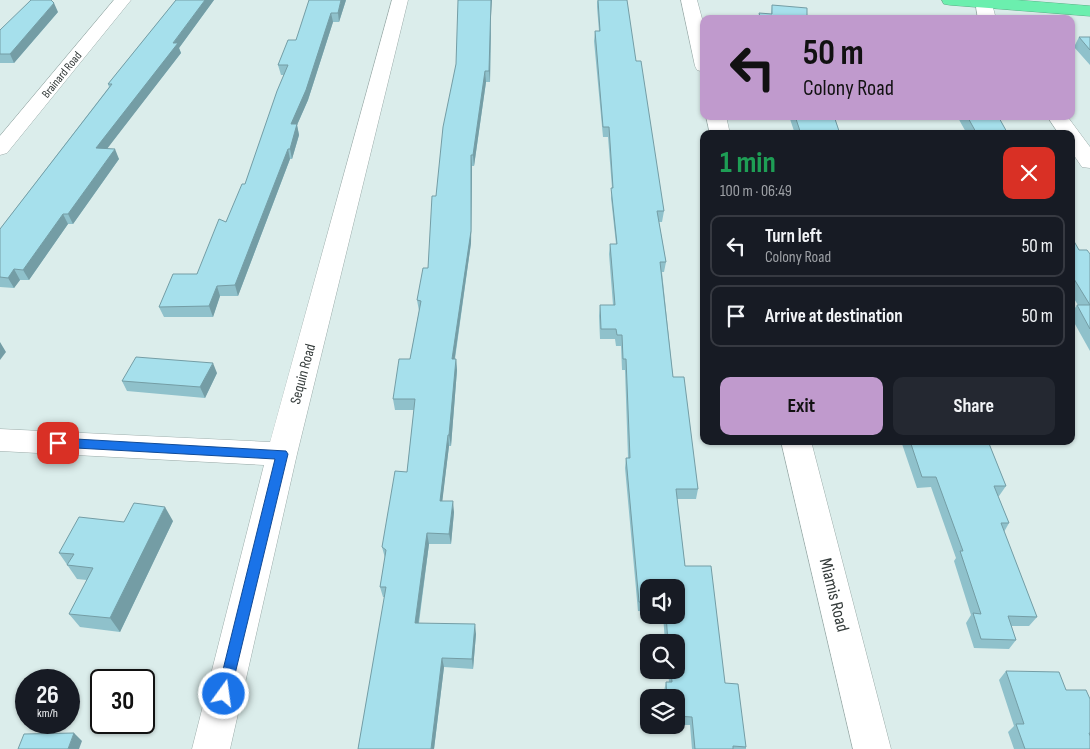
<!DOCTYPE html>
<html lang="en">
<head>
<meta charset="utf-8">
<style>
  body { margin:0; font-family:"Sofia Sans Condensed",sans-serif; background:#242831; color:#f1f3f6; height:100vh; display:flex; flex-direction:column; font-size:19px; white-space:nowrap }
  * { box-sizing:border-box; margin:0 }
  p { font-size:16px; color:#9ea1a6 }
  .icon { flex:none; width:28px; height:28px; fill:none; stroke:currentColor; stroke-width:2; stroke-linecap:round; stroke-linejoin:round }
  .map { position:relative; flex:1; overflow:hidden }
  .details { position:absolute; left:700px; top:130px; width:375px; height:315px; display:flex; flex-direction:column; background:#171b24; border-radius:10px; box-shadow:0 1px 4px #0004 }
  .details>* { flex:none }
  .hud { position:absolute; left:700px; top:15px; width:375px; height:105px; border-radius:10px; box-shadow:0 1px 4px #0004; background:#c09acd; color:#111; overflow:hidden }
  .buttons { position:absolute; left:640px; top:579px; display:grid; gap:10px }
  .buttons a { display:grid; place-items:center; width:45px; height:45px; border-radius:10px; background:#171b24; box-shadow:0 1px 4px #0004; font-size:25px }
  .speed { position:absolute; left:15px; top:669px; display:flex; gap:10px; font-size:25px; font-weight:700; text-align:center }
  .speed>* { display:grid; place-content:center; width:65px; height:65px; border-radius:50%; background:#171b24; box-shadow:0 1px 4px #0004; line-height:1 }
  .speed small { font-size:12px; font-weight:400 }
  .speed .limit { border:2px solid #111; border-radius:8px; background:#fff; color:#111 }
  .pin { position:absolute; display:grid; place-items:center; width:42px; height:42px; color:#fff; margin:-21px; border-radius:10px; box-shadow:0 2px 8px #0006 }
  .me { position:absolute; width:55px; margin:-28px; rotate:14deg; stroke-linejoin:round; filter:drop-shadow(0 0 4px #0008) }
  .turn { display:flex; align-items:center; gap:18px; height:105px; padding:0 20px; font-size:22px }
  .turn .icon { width:65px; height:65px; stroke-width:2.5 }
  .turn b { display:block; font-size:35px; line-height:42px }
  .round { display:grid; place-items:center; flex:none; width:52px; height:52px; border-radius:10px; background:#242831 }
  .headline { display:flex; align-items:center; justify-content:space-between; height:85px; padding:0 20px }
  h1 { font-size:30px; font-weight:700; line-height:38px; color:#1e9e55 }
  .button { display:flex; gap:10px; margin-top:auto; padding:10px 20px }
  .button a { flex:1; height:58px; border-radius:10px; background:#c09acd; color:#111; font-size:20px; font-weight:700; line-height:58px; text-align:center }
  .button a+a { background:#242831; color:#f1f3f6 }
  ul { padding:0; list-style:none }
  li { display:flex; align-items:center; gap:15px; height:62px; margin:0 10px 8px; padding:0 10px; border:2px solid #363941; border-radius:10px }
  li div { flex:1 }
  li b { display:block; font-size:19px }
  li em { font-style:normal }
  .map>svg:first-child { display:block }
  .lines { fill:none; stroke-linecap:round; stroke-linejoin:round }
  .street-casing { stroke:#9cacaa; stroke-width:1 }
  .highway-casing { stroke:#58b086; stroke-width:1 }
  .street { fill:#fff; fill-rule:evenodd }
  .highway { fill:#6befae; fill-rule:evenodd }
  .wall { fill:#8fc1cb }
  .shaded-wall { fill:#749da5 }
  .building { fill:#a6e0ec; stroke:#749da5 }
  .route { fill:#1a73e8; stroke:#114b97 }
  .labels { text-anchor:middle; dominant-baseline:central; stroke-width:4.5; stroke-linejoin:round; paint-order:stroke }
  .far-street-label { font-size:12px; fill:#353c3b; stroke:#fff }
  .street-label { font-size:15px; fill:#353c3b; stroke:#fff }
  .near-street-label { font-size:18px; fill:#353c3b; stroke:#fff }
</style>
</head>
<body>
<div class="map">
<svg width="1090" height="749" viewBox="0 0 1090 749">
  <rect width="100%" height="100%" fill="#dbedeb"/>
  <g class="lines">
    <g class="street-casing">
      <path id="street" d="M114,0H131L7,153L0,155V136Z
        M392,0H408L297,454L230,749H192L264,465L0,451V429L270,442Z
        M681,0H697L704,26V72L697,70L695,66Z
        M975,0H991L996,19H978Z
        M706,116H726L730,134H710Z
        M1047,116H1067L1090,147V168L1082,167L1071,151V134H1059Z
        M781,441H811L891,749H853Z"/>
    </g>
    <g class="highway-casing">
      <path id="highway" d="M942,0H1015L1090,6V16L950,5L944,4Z"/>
    </g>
    <use href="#street" class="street"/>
    <use href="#highway" class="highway"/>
  </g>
  <path class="wall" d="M176,0H214L179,48L181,53L107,148L119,159L73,224H68L29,280H20L14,288L0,287V229L109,87L108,84Z
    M346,0L339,22H333L308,100L297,125L299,135L292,159H290L238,296H220L213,317H164L159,307L197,274L226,222L245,184L284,75H281L278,65L296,40Z
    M597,0L636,61L664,211L662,222H659L666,262L664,272H662L673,377L698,489L696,499H677L685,566L746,747V749H692L690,725H676V698H665L664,691L666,682H669L668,670H676V642H665L663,615H676L649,588V612L638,611L625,468L626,458H628L625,370H622L621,346H616L615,339H600L599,316L600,305H613L609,254L610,244H616L611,198L612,188L608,137H603L594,41L595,31H599L597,7Z
    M772,5L807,19H758L759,13L771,14Z
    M58,12L14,63H0V30Z
    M491,16L490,82H486L474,166H472L471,243L455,359H456L457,370L451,446H449L442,501L454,512L451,544H429L419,623L476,634L473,669L444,667L434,749H358L385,597H383L380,587L385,558L382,547L407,472L414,410H395L393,399L410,359L419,311L417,300L428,268L436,196Z
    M1079,37H1090V65L1074,47Z
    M789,116H834L840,134H795Z
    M957,116H998L1008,134H967Z
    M1071,236L1079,250L1090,254V351L1071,317V314L1077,305H1078L1071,294Z
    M217,373L205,398L127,391L122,381Z
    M901,441H988L1006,486L999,496H998L1009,523L1004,532L1037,617L1029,626H1011L1016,640L1009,649L974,648L966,623L971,615L954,561L956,558L931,487L917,488Z
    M173,521L120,632L80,627L69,614L87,580L77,579L59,553L124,522Z
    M1006,671L1066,690L1090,699V749H1014L1008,732L1014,726L999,680Z"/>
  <path class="shaded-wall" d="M205,0H214L179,48L181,53L100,158L96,148Z
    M341,0H346L339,22L338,13Z
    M491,0H492L491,16L490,82L489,71Z
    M54,3L58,12L14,63L10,54Z
    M331,13L333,22L308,100L297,125L299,135L292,159L290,149L291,124Z
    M485,71L486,82L474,166L473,155Z
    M115,149L119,159L73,224L68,214Z
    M288,149L290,159L238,296L235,285Z
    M471,155L472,166L471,243L453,370L452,359Z
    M63,214L68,224L29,280L23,270Z
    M14,269L20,280L14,288L8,278Z
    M217,286L220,296L213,317L209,306Z
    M0,342L6,352L0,360Z
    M456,359L457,370L451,446L449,435Z
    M213,363L217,373L205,398L200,387Z
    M448,435L449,446L441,512L440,501Z
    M453,501L454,512L451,544L449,534Z
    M165,507L173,521L120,632L110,618Z
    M427,533L429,544L417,633L415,623Z
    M475,624L476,634L473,669L472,659Z
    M442,658L444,667L434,749H431Z
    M74,733L82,741L79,749H68Z"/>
  <path class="building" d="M31,0H51L54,3L10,54H0V30Z
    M176,0H205L173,43H178L96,148L115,149L68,214H63L23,270L14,269L8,278L0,277V229L112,84H108Z
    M309,0H341L338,13H331L306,90L291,124H297L290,149H288L235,285L217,286L209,306L159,307L173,274H197L219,219L226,222L242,184H245L277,91L288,65H278L288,40H296Z
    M458,0H491L489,71H485L473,155H471V231L452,359H456L449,435H448L440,501H453L449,534L427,533L415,623L475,624L472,659L442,658L431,749H358L386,587H380L386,550L382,547L395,471L407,472L415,399H393L399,359H410L421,301L417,300L423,268H428L432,196H436L443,127L456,64Z
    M598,0H627L636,61H641L664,211H657L666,262H660L673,377H684L698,489H676L685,566H711L725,683L738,684L746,747L733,746V749H695L692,717L676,716V698H667L666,682H672L671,670H676V642H668L666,615H676V588H649V602H639L626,458H630L626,359H623L622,335H617L616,329H601L600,305H615L610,244H617L611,188H613L609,127H603L595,31H600Z
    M772,5L807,8V19H761L759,13L772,14Z
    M1079,37H1090V50Z
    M795,116H834L840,134H801Z
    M967,116H998L1008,134H977Z
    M1071,236L1079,250H1087L1090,254V329L1077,305H1090L1071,274Z
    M136,357L213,363L200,387L122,381Z
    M910,441H988L1006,486H994L1009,523H1001L1037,617L1008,616L1016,640L981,639L973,613L981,614L960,551H963L936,477H922Z
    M134,503L165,507L110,618L69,614L93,568L67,565L74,554L59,553L79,517L124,522Z
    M1006,671L1059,672L1066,690H1086L1090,699V733H1089L1090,736V749H1025L1016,724H1024Z
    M74,733L68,749H18L24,734Z"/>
  <path class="route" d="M58,438L286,451L288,454L229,699L224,701L219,699L217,694L275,459L58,447L52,443Z"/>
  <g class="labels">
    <g class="far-street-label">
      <text transform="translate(62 75) rotate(-51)">Brainard Road</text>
    </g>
    <g class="street-label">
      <text transform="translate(303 374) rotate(-75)">Sequin Road</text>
    </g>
    <g class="near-street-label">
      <text transform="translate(834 595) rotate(76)">Miamis Road</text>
    </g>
  </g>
</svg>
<div class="buttons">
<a><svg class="icon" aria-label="sound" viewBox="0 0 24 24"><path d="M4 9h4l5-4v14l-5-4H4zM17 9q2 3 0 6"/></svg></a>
<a><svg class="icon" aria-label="search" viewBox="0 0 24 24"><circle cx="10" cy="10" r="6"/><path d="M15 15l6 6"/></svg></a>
<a><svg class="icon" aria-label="layers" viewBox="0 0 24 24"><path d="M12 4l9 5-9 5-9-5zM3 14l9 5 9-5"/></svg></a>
</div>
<div class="speed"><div>26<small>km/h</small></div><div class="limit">30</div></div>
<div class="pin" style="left:58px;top:443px;background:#d93025"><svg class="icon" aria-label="arrive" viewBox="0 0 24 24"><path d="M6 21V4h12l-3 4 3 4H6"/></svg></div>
<svg class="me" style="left:224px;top:694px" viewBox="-20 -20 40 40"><circle r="17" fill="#1a73e8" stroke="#fff" stroke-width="3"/><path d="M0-11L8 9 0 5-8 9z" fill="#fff"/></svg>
<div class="hud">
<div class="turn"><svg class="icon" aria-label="left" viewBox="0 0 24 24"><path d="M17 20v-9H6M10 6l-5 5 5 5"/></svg><div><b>50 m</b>Colony Road</div></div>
</div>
<section class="details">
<div class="headline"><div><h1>1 min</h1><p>100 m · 06:49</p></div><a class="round" style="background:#d93025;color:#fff"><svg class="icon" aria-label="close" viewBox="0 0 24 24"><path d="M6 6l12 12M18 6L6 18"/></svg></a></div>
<ul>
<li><svg class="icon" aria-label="left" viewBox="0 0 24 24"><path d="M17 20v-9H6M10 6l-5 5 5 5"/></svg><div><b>Turn left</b><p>Colony Road</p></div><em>50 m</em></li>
<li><svg class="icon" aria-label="arrive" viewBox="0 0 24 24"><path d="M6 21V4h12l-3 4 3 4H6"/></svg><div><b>Arrive at destination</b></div><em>50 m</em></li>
</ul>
<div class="button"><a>Exit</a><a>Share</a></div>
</section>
</div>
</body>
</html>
